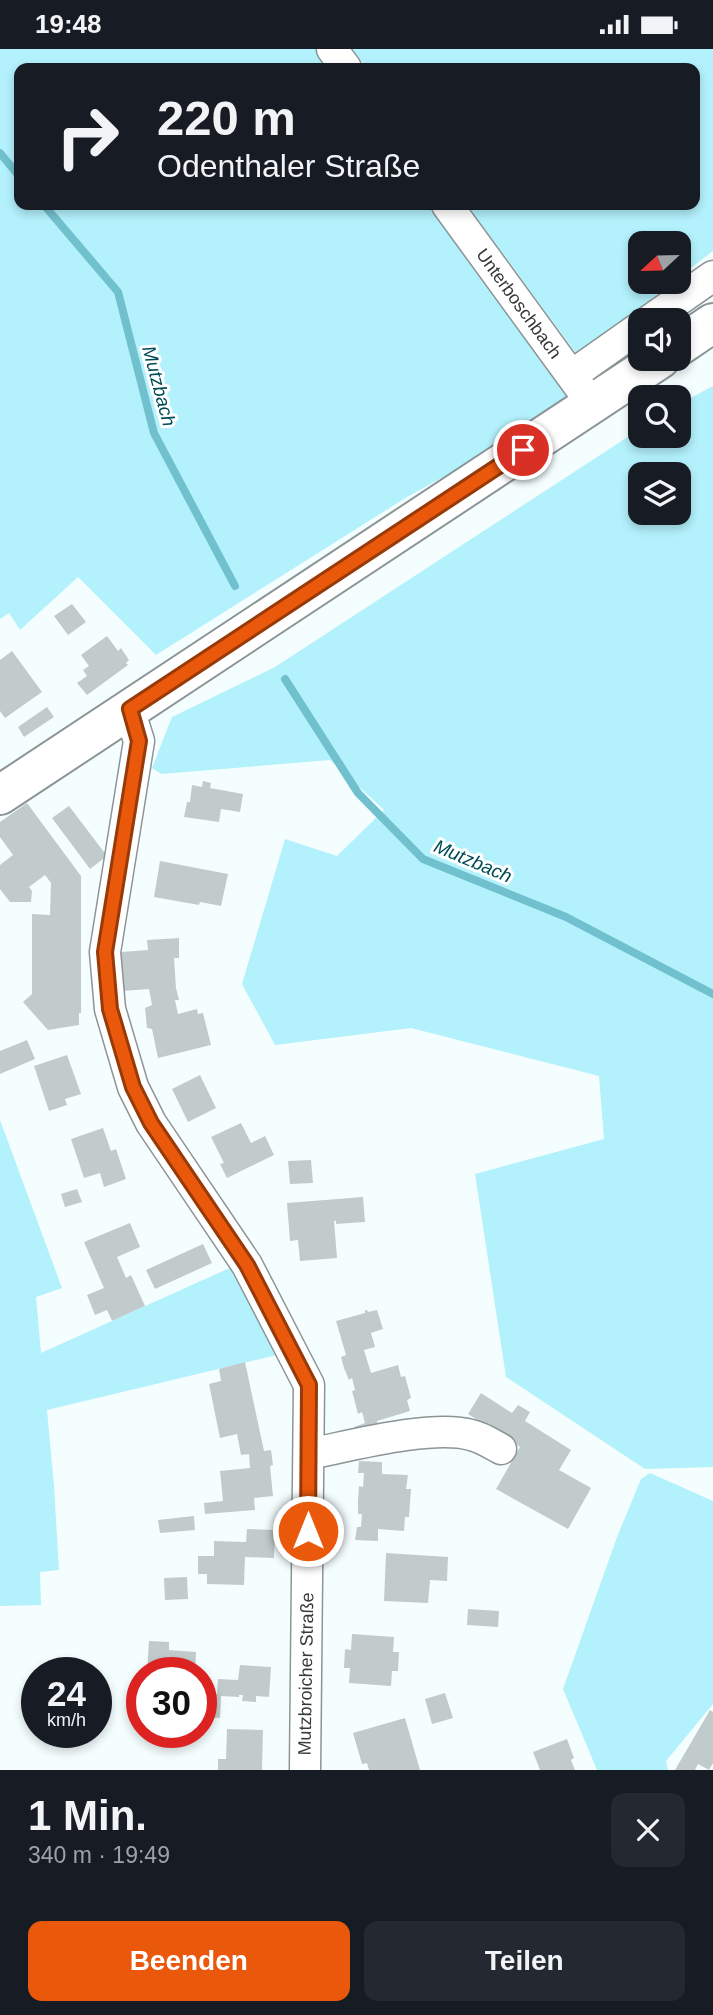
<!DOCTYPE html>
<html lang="de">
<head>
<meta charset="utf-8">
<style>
  body { margin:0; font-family:Arial,sans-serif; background:#242831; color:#f1f3f6; height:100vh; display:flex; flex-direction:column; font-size:26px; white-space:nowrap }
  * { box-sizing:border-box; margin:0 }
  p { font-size:23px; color:#9ea1a6 }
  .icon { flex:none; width:38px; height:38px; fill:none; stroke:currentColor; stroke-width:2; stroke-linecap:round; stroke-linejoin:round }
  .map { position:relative; height:1721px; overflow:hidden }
  .side { display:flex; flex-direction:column; background:#171b24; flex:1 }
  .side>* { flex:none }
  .guide { position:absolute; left:14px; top:14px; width:686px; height:147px; border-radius:14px; box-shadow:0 4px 10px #0003; background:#171b24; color:#f1f3f6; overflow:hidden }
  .needle { width:46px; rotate:248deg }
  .tools { position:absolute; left:628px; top:182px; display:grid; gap:14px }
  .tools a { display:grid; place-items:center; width:63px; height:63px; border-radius:14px; background:#171b24; box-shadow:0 4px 10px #0003; font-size:35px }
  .speed { position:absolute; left:21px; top:1608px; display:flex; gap:14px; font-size:35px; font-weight:700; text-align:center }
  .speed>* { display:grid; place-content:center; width:91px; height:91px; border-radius:50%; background:#171b24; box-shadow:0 4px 10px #0003; line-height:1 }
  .speed small { font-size:18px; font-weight:400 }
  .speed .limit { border:10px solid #d22; background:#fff; color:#111 }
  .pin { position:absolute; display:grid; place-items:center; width:60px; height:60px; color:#fff; margin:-30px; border:4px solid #fff; border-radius:50%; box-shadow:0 2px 7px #0007 }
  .me { position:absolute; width:77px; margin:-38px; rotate:0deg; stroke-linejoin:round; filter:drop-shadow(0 0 5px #0008) }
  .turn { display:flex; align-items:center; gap:24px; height:147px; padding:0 28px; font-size:32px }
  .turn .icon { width:91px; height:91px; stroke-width:2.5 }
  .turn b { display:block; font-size:49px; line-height:60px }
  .round { display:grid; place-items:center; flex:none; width:74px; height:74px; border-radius:14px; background:#242831 }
  .overview { display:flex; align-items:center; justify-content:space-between; height:119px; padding:0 28px }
  h1 { font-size:42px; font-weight:600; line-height:52px }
  .button { display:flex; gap:14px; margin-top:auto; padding:14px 28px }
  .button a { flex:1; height:80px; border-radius:14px; background:#ea580c; color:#fff; font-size:28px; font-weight:600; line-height:80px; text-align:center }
  .button a+a { background:#242831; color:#f1f3f6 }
  .status { display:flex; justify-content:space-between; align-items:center; height:49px; padding:0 35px; background:#171b24; direction:ltr }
  .status svg { height:19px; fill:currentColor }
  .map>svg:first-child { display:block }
  .green { fill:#b3f1fc; fill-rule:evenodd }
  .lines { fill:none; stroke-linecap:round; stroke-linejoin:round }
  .stream { stroke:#71c0cd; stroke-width:8 }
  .building { fill:#c2cbcc }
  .minor-casing { stroke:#8c9596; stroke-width:33 }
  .major-casing { stroke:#8c9596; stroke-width:42 }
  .minor { stroke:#fff; stroke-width:30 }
  .major { stroke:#fff; stroke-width:38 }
  .route-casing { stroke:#983908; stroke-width:18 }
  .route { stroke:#ea580c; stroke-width:12 }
  .labels { text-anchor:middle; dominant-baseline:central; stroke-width:6; stroke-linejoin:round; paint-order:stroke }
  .street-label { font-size:18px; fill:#36393a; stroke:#fff }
  .water-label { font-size:19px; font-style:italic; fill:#004c55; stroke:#fff }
</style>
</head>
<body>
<div class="status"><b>19:48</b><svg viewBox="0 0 49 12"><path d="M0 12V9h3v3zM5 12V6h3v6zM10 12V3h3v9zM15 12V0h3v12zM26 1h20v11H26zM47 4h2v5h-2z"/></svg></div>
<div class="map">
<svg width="713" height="1721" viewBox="0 0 713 1721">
  <rect width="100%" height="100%" fill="#f5feff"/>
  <path class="green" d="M0,0H328L342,19H19V156H443L583,351L407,448L156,606L78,528L20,581L9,564L0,570Z
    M352,0H713V202L679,228V194H640V233H673L578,307L467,156H695V19H367Z
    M713,337V1418L645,1420L506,1328L475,1125L604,1090L599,1027L411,979L275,996L242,935L285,790L337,807L384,761L330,711L161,725L152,719L172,668L275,618L640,380V387H679V355ZM640,425H679V464H640Z
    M0,1071L62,1239L36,1248L41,1304L234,1217L277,1306L47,1361L54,1437L59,1521L40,1523L41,1556L0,1557Z
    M650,1424L713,1452V1655L666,1712L668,1721H597L563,1640L617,1488L641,1430Z"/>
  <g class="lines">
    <path class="stream" d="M0,104L19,127
      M44,156L118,243L154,384L235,537
      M285,630L358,744L423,810L566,868L713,945"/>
  </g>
  <path class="building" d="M72,555L86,573L68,586L54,567Z
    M107,587L118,602L121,599L129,611L126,614L128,616L87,646L77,634L87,627L83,621L89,617L81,606Z
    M12,602L42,643L5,669L0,662V611Z
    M47,658L54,668L24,688L18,678Z
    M203,732L211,734L210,739L243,745L240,763L221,760L219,773L184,768L187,753H190L192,736L202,738Z
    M27,754L81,827V964H79V976L48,981L23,953L32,945V865L50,866L51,834L45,826L29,838L32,842L31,853H10L0,840V816L13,806L0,788V773Z
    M69,757L107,807L90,820L52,769Z
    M160,812L228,825L221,857L200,853L199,856L154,848Z
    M179,889V909H174L176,939L179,951H175L178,965L197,960L198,965L203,964L211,996L158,1009L152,980L147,979L145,959L152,956L149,940L123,942L121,903L148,901L147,891Z
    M27,991L35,1010L0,1025V1002Z
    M67,1006L81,1045L65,1050L67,1056L49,1062L34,1017Z
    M200,1026L216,1059L188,1073L172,1040Z
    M241,1074L251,1094L265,1087L274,1106L227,1129L220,1115L224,1114L211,1088Z
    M103,1079L111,1102L116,1100L126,1130L104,1138L100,1124L84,1129L71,1090Z
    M311,1111L313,1134L290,1135L288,1112Z
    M77,1140L82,1153L65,1158L61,1145Z
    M363,1148L365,1173L336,1175V1172H334L337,1209L300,1212L298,1191L290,1192L287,1154Z
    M130,1174L140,1198L117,1208L126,1229L131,1226L145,1257L112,1272L107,1261L95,1266L87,1246L104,1239L84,1193Z
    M203,1195L212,1214L155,1240L146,1221Z
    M365,1261H367L368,1263L377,1261L383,1280L371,1284L375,1298L364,1301L371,1324L398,1316L401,1328L405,1327L411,1349L407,1351L410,1362L377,1372L380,1383L358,1389L354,1378L365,1374L362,1363L358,1365L352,1342L355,1341L352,1329L349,1331L344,1319L341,1308L346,1306L336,1272L365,1264Z
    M245,1313L264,1402L271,1401L273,1416L270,1417L273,1447L254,1449L255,1461L205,1465L204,1454L223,1452L220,1422L250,1419L249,1405L241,1406L237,1385L220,1389L209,1335L221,1332L219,1320Z
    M481,1344L512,1364L518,1356L530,1363L525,1372L571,1401L559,1421L591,1439L568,1480L496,1440L520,1398L468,1365Z
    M359,1412L382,1413V1425L408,1426L406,1440H411L409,1468H405L404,1482L378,1480V1492L355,1491L357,1478H361L362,1465H358V1451L359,1437L363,1438L364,1424H358Z
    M194,1467L195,1481L160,1484L158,1471Z
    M247,1480L275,1481L274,1509L245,1508L244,1536L207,1535V1525H198V1507H214V1492L246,1493Z
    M386,1504L448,1508L447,1532L430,1531L428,1554L384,1552Z
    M187,1528L188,1550L165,1551L164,1529Z
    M468,1560L499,1562L498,1578L467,1576Z
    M352,1585L394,1588L393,1603H399L398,1622H392L391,1637L349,1634L350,1619H344L345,1600L351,1601Z
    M149,1592L169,1593V1601L196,1603L195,1624H147Z
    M240,1616L271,1618L269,1648L256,1647V1653L242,1652L243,1646H239V1648L221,1647L220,1669L201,1668V1648H204V1644L217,1645L218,1630L238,1631Z
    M445,1644L453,1669L432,1675L425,1650Z
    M710,1661L713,1663V1714L709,1721L698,1715L695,1721H675Z
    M405,1669L420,1721H369L367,1714L362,1715L353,1684Z
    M227,1680L263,1681L262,1721H218V1710H226Z
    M165,1684H193V1693L165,1692Z
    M567,1690L574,1709L571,1711L575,1721H540L533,1703Z"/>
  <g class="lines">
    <g class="minor-casing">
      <g id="minor">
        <path d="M332,0L346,19"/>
        <path id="s1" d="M447,156L592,355"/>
        <path d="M650,271L713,227"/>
        <path d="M572,326L640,278"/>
        <path d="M129,660L139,692L105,903L110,960L133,1038L151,1074L247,1216L309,1336L305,1721"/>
        <path d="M309,1405C350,1397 433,1375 471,1386C481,1388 492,1395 501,1400"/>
      </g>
    </g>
    <g class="major-casing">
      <path id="major" d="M679,297L713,274
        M0,746L660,310"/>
    </g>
    <use href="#minor" class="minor"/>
    <use href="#major" class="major"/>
  </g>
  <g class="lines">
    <g class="route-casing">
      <path id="route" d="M308,1482L309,1336L247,1216L151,1074L133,1038L110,960L105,903L139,692L130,660L523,401"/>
    </g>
    <use href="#route" class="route"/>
  </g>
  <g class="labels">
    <g class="street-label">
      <text stroke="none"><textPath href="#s1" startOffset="122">Unterboschbach</textPath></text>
      <text transform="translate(306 1625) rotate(-89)">Mutzbroicher Straße</text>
    </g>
    <g class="water-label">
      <text transform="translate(159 337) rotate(75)">Mutzbach</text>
      <text transform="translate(473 812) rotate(23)">Mutzbach</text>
    </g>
  </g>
</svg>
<div class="tools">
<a><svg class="needle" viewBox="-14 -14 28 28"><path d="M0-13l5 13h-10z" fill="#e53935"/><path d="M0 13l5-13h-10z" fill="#9ea1a6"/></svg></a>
<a><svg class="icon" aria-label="sound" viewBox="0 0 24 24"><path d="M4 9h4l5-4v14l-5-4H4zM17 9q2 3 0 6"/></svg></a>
<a><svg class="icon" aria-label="search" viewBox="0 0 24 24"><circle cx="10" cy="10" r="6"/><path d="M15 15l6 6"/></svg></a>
<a><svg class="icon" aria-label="layers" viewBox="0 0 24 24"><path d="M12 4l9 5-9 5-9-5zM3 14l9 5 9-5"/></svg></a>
</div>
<div class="speed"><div>24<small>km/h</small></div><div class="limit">30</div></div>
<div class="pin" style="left:523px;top:401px;background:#d93025"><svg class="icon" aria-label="arrive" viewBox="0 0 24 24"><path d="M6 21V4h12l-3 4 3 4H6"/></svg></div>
<svg class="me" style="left:308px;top:1482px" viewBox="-20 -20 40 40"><circle r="17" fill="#ea580c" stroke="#fff" stroke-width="3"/><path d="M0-11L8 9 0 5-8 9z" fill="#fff"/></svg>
<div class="guide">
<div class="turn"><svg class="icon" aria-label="right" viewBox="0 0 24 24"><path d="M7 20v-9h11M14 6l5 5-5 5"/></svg><div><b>220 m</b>Odenthaler Straße</div></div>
</div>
</div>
<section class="side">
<div class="overview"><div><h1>1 Min.</h1><p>340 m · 19:49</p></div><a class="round"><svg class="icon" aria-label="close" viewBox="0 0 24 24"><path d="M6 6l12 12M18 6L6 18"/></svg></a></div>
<div class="button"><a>Beenden</a><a>Teilen</a></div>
</section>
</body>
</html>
